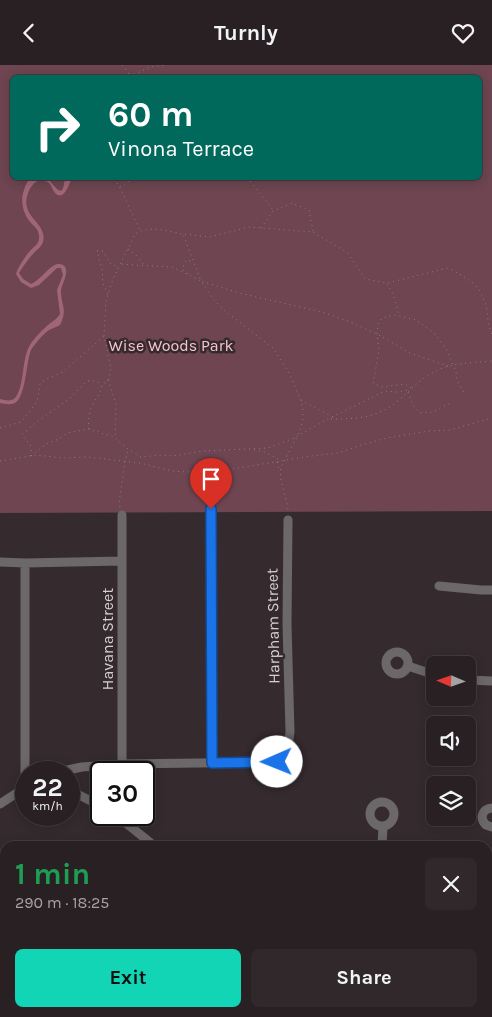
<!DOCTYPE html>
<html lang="en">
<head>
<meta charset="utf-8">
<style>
  body { margin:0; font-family:Karla,sans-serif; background:#30282a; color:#f1f3f6; height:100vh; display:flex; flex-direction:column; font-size:19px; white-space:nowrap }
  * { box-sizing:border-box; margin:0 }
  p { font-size:16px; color:#a5a3a5 }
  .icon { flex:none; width:28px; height:28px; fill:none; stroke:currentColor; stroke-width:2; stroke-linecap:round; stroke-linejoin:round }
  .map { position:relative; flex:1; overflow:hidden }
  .details { position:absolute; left:0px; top:776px; width:492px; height:176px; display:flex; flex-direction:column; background:#282022; border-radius:15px 15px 0 0; box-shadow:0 2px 12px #0003,0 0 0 1px #443e40 }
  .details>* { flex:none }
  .top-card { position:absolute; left:10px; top:10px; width:472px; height:105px; border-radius:8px; box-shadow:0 2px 12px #0003,0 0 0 1px #443e40; background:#00695c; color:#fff; overflow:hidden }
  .needle { width:32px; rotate:272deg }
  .fabs { position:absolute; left:426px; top:591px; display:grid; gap:10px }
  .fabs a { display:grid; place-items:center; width:50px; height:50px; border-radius:8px; background:#282022; box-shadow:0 2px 12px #0003,0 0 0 1px #443e40; font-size:25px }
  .speed { position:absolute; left:15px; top:696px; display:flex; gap:10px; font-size:25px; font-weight:700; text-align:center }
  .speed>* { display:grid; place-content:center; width:65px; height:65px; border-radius:50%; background:#282022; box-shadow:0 2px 12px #0003,0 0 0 1px #443e40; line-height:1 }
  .speed small { font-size:12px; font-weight:400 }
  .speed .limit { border:2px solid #111; border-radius:8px; background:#fff; color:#111 }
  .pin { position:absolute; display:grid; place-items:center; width:42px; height:42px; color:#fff; margin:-51px -21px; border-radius:50% 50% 50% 0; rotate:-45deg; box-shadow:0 0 5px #0007 }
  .pin .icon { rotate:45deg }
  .me { position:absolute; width:55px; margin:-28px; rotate:269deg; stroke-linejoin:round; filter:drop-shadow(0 0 4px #0008) }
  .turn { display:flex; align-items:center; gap:18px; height:105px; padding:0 15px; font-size:22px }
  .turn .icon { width:65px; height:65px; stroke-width:2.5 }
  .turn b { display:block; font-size:35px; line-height:42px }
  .round { display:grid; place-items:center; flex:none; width:52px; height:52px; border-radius:8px; background:#30282a }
  .head { display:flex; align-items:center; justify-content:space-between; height:85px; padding:0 15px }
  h1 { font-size:30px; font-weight:700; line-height:38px; color:#1e9e55 }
  .action { display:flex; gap:10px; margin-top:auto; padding:10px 15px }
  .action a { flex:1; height:58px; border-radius:8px; background:#11d5b4; color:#111; font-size:20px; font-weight:700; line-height:58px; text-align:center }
  .action a+a { background:#30282a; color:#f1f3f6 }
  header { display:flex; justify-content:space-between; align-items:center; height:65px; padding:0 15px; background:#282022; font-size:22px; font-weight:700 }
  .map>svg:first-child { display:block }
  .green { fill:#6e4551; fill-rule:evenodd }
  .water { fill:#a06678 }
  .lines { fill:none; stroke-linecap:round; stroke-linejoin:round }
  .path { stroke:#888082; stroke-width:1; stroke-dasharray:1 4; stroke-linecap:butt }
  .street { stroke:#6c6768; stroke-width:9 }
  .secondary { stroke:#8f8789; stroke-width:10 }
  .route-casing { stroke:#114b97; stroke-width:12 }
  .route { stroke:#1a73e8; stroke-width:9 }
  .labels { text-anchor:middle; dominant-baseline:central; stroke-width:5; stroke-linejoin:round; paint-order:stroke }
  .park-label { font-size:16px; fill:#f9c3d2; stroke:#352b2e }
  .street-label { font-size:16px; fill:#d6d0d1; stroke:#352b2e }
</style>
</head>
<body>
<header><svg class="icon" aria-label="back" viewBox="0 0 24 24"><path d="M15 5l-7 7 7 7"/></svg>Turnly<svg class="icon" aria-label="heart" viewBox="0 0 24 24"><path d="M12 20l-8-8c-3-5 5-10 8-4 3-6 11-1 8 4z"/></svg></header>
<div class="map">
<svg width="492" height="952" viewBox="0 0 492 952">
  <rect width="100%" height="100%" fill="#352b2e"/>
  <path class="green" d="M0,0H492V446L0,448ZM12,12H480V112H12Z"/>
  <path class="water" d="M33,112L47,113L58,125L61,126C65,123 63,117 66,113H72C69,119 64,137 55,128C52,125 52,121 49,118C45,115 41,116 37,116C32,120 30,123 28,128C19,153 48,157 43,177C41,183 36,185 33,189C29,193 22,203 19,208L23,214L31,219C40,216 51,198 59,199C74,200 61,220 61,226C61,241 68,244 60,260C57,262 53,263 49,265C44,268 34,280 31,285C26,297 26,331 15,338C11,340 5,339 0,338V334C4,335 11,337 15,333C24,323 22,297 28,284C31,276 42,265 48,260C53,256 57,254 60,249L57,225L63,210L61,203H57L39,220L31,223L21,217L16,209C17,204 26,190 30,186C35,180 40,179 39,170C38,164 35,162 31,158C23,149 20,136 24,125C26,119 27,116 33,112Z
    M183,948H218L222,952H177Z"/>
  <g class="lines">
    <path class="path" d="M122,0L129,9
      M129,9H136L150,2L166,0
      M126,112L127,113
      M250,116L273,145
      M117,118L121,125L140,165
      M120,122L136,112
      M261,163L273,146L292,138L309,145L313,166
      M128,184L135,189L144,200
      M122,199L135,200L172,202L201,216L214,235L225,246L273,283L283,298L292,314L302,339L303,347V355L298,370L281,402C278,416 287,431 288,446
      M188,209L183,205L184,198L187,195L193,197
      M387,219L393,229L399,250
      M108,229L103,219L102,204L97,186H103L110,198L119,203
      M448,301L410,288L377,269L348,256L322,247L239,228L201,216L183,169L210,172L249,162L313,167L348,188L365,214L387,218L448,203C469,214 482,220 487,245C488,253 488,262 492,269
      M108,315L116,339L115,372
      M411,323L405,319L382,322L373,318L379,286L377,269L378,259L382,253L394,250L400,251L416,255L434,268L447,285L456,307L457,315L464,328
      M408,327L413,340L420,348L433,347L452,337
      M301,335L333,352
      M331,354C353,354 376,353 394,339C408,328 419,314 436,306C453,297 473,298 492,296
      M0,363L21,357L37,337L40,319L46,314L63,307L104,271
      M89,364C88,355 89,347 93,339C97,330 100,331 102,320L108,316L111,304L104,271L106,236L113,214L135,169C148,160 168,166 182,169
      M254,385L265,387L280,395
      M31,391L37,386L48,378L59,374L67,368L89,364L94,366L96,365L103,369L112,371L128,384L141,392L162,390L172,391L204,386L268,383L292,374L326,355L385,326L397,327L409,325
      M31,391V381L22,370L34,359L69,334L87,316H96L101,319
      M0,396L36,390L63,393L87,392L140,398L172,406L187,407L226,405L311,391L338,388L361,380L387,373L429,366L450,365L492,353
      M277,397L279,405
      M120,442L119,438L125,396L128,385"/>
    <path class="street" d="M211,444L212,698
      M122,450V699
      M0,497L25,498L122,496
      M25,498V723
      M439,521L481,525H492
      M386 598a11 11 0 1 1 22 0a11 11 0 1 1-22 0Z
      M408,601L435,610
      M468,615L492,616
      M53,708L82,702L122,699L277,697L282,694L287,689L290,667L287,559L288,455
      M69,724L73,727L101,741
      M370 749a12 12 0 1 1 24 0a12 12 0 1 1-24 0Z
      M0,739L26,722
      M492,743C482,744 479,753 486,760L492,762
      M116,750L152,779L154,781
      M382,781L383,761
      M0,802L5,805
      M328,948V952
      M73,952L76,948"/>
    <path class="secondary" d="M488,898L492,897
      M0,901H5"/>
  </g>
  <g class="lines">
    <g class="route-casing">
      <path id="route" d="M211,444L212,698L277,697"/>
    </g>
    <use href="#route" class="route"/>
  </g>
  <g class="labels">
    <g class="park-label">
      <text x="171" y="280">Wise Woods Park</text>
    </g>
    <g class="street-label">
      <text transform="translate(273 561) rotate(-91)">Harpham Street</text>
      <text transform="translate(107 574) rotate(-90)">Havana Street</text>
    </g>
  </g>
</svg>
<div class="fabs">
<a><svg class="needle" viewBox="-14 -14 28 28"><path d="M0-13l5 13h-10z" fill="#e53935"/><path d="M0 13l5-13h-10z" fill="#a5a3a5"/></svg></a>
<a><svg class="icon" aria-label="sound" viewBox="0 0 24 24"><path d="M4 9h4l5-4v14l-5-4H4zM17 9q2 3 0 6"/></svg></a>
<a><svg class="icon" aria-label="layers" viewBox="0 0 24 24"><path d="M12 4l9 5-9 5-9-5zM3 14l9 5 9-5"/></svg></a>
</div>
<div class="speed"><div>22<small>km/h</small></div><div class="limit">30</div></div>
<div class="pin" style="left:211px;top:444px;background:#d93025"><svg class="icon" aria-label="arrive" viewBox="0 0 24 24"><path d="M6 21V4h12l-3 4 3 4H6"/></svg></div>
<svg class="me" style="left:277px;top:697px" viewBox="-20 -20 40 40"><circle r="19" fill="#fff"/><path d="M0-13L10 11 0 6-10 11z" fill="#1a73e8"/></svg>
<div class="top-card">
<div class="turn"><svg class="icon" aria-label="right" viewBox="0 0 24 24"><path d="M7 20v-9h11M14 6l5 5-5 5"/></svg><div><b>60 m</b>Vinona Terrace</div></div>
</div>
<section class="details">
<div class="head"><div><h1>1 min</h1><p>290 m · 18:25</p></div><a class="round"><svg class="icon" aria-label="close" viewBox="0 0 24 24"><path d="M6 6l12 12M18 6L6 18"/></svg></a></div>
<div class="action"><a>Exit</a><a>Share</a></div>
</section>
</div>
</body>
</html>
